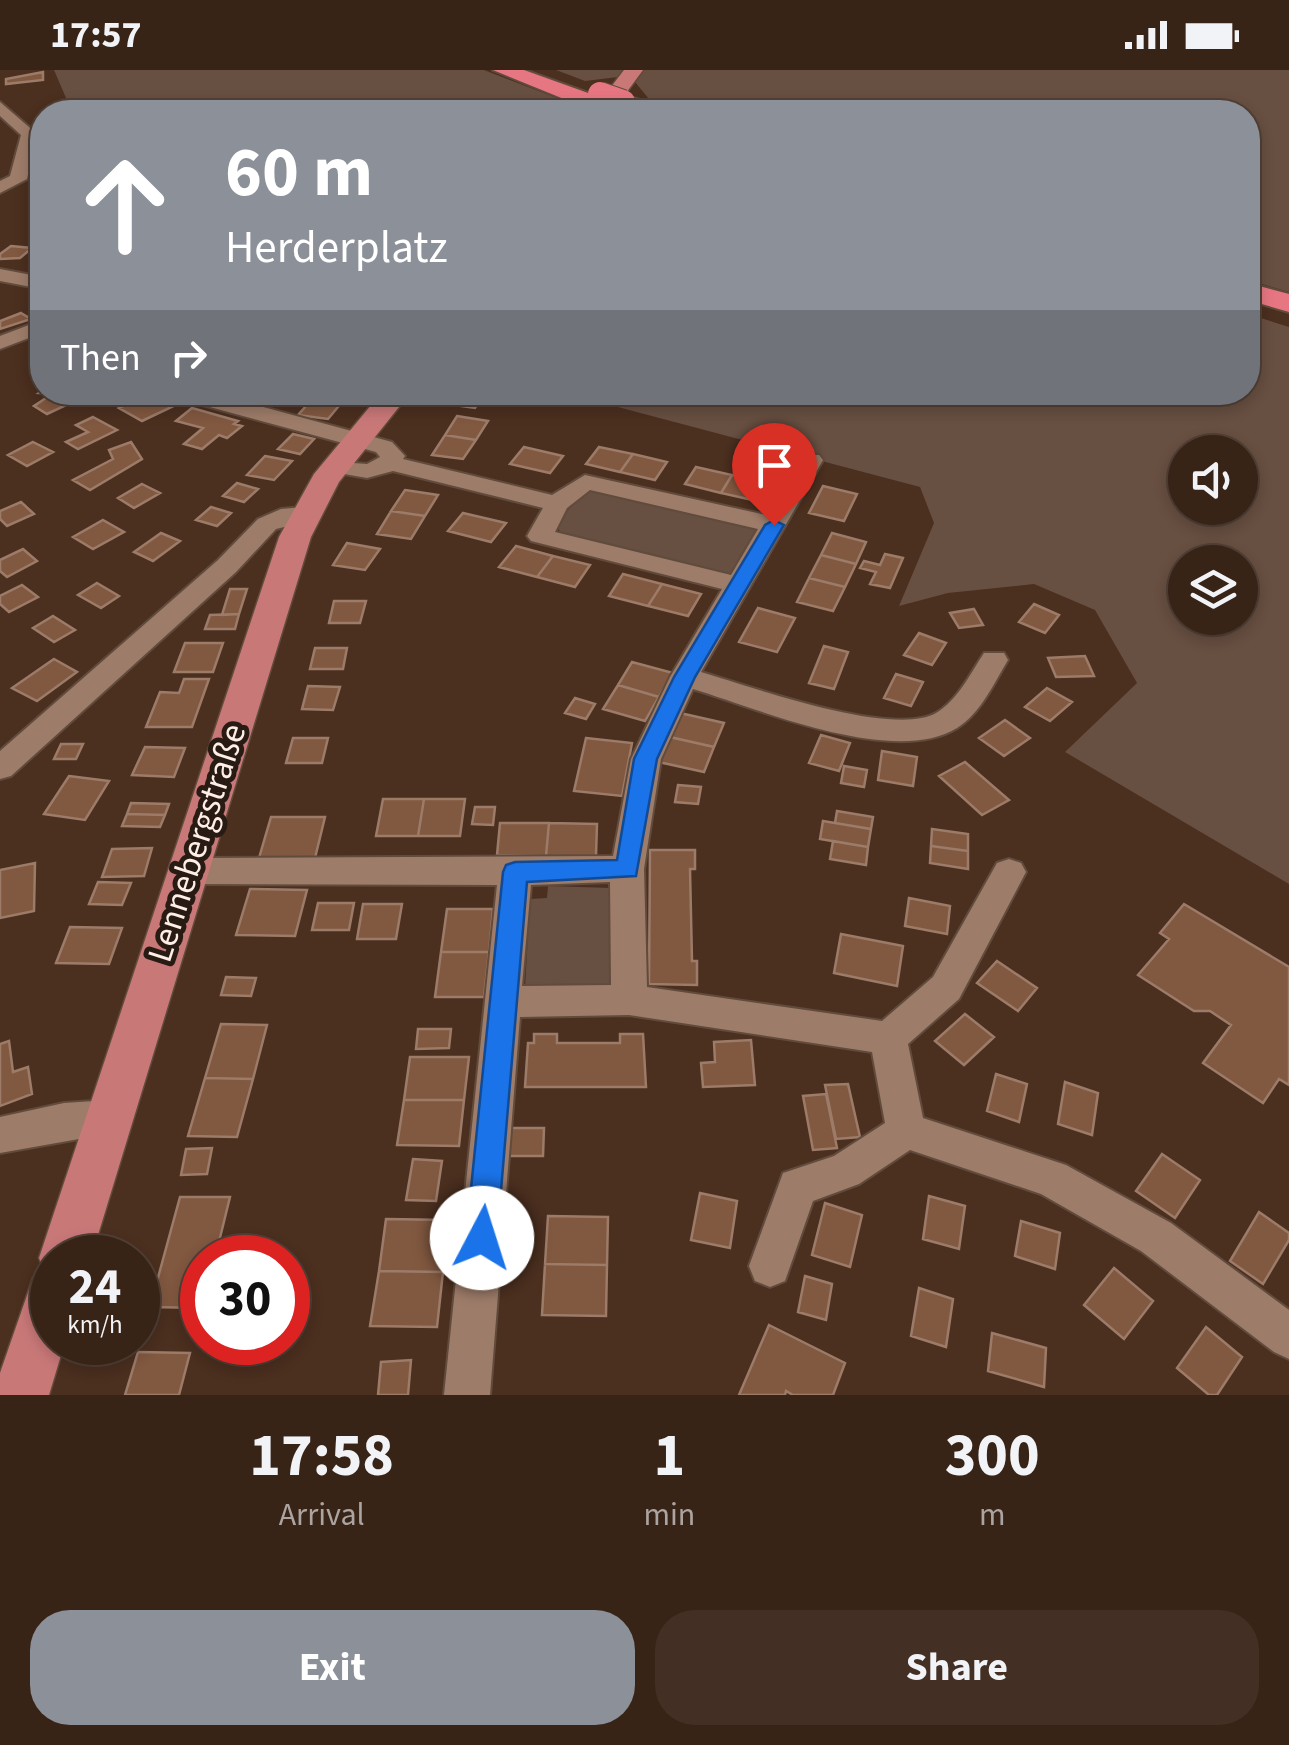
<!DOCTYPE html>
<html lang="en">
<head>
<meta charset="utf-8">
<style>
  body { margin:0; font-family:"Source Sans 3",sans-serif; background:#432f24; color:#f1f3f6; height:100vh; display:flex; flex-direction:column; font-size:38px; white-space:nowrap }
  * { box-sizing:border-box; margin:0 }
  p { font-size:32px; color:#aba4a1 }
  .icon { flex:none; width:55px; height:55px; fill:none; stroke:currentColor; stroke-width:2; stroke-linecap:round; stroke-linejoin:round }
  .map { position:relative; height:1325px; overflow:hidden }
  .details { display:flex; flex-direction:column; background:#382317; flex:1 }
  .details>* { flex:none }
  .banner { position:absolute; left:30px; top:30px; width:1230px; height:305px; border-radius:40px; box-shadow:0 5px 15px #0003,0 0 0 2px #524036; background:#8c9099; color:#fff; overflow:hidden }
  .fabs { position:absolute; left:1168px; top:365px; display:grid; gap:20px }
  .fabs a { display:grid; place-items:center; width:90px; height:90px; border-radius:50%; background:#382317; box-shadow:0 5px 15px #0003,0 0 0 2px #524036; font-size:50px }
  .speed { position:absolute; left:30px; top:1165px; display:flex; gap:20px; font-size:50px; font-weight:700; text-align:center }
  .speed>* { display:grid; place-content:center; width:130px; height:130px; border-radius:50%; background:#382317; box-shadow:0 5px 15px #0003,0 0 0 2px #524036; line-height:1 }
  .speed small { font-size:25px; font-weight:400 }
  .speed .limit { border:15px solid #d22; background:#fff; color:#111 }
  .pin { position:absolute; display:grid; place-items:center; width:85px; height:85px; color:#fff; margin:-102px -42px; border-radius:50% 50% 50% 0; rotate:-45deg; box-shadow:0 0 10px #0007 }
  .pin .icon { rotate:45deg }
  .me { position:absolute; width:110px; margin:-55px; rotate:5deg; stroke-linejoin:round; filter:drop-shadow(0 0 8px #0008) }
  .turn { display:flex; align-items:center; gap:35px; height:210px; padding:0 30px; font-size:45px }
  .turn .icon { width:130px; height:130px; stroke-width:2.5 }
  .turn b { display:block; font-size:70px; line-height:85px }
  .then { display:flex; align-items:center; height:95px; padding:0 30px; background:#0003; gap:20px; font-size:38px }
  .eta { display:flex; justify-content:space-evenly; align-items:center; height:170px; text-align:center }
  .eta b { font-size:60px; font-weight:700; line-height:70px }
  .cta { display:flex; gap:20px; margin-top:auto; padding:20px 30px }
  .cta a { flex:1; height:115px; border-radius:40px; background:#8c9099; color:#fff; font-size:40px; font-weight:700; line-height:115px; text-align:center }
  .cta a+a { background:#432f24; color:#f1f3f6 }
  .status { display:flex; justify-content:space-between; align-items:center; height:70px; padding:0 50px; background:#382317; direction:ltr }
  .status svg { height:28px; fill:currentColor }
  .map>svg:first-child { display:block }
  .green { fill:#674f41; fill-rule:evenodd }
  .building { fill:#815840; stroke:#9c7b69; stroke-width:2.5 }
  .lines { fill:none; stroke-linecap:round; stroke-linejoin:round }
  .minor-casing { stroke:#614b3c; stroke-width:4 }
  .major-casing { stroke:#614b3c; stroke-width:3 }
  .highway-casing { stroke:#614b3c; stroke-width:4 }
  .minor { fill:#9d7c69; fill-rule:evenodd }
  .major { fill:#c97878; fill-rule:evenodd }
  .highway { fill:#e67682; fill-rule:evenodd }
  .highway-bridge-casing { stroke:#614b3c; stroke-width:26; stroke-linecap:butt }
  .highway-bridge { stroke:#e67682; stroke-width:24 }
  .route { fill:#1a73e8; stroke:#114b97; stroke-width:2.5 }
  .labels { text-anchor:middle; dominant-baseline:central; stroke-width:10; stroke-linejoin:round; paint-order:stroke }
  .street-label { font-size:35px; fill:#feefe6; stroke:#281b14 }
</style>
</head>
<body>
<div class="status"><b>17:57</b><svg viewBox="0 0 49 12"><path d="M0 12V9h3v3zM5 12V6h3v6zM10 12V3h3v9zM15 12V0h3v12zM26 1h20v11H26zM47 4h2v5h-2z"/></svg></div>
<div class="map">
<svg width="1289" height="1325" viewBox="0 0 1289 1325">
  <rect width="100%" height="100%" fill="#4b2f1f"/>
  <path class="green" d="M54,0H484L565,31L548,39L553,42H72Z
    M556,0H1289V222L1248,210V42H682L653,34L635,12L618,7L585,11Z
    M1248,244L1289,257V814L1065,682L1137,613L1095,540L1034,514L948,523L899,536L934,453L920,417L565,323L1248,322ZM1185,382H1240V438H1185ZM1185,492H1240V548H1185Z
    M586,419L755,456L759,460L731,504L560,462L556,454Z
    M548,816L612,818L615,916L525,917L530,829L547,828Z"/>
  <path class="building" d="M43,2V10L6,14V9Z
    M11,176L32,178L20,188L0,189V184Z
    M21,243L31,249L0,259V251Z
    M42,321V322H77L75,331L47,344L34,336L52,324L39,323Z
    M456,322H481L485,323L475,338L447,334Z
    M146,325L162,334L171,330L178,334L142,351L119,338Z
    M314,327L343,331L328,349L298,345Z
    M192,338L238,351L234,354L242,356L227,368L219,365L202,379L184,374L203,358L176,351Z
    M457,346L488,351L476,370L445,365Z
    M93,347L117,360L78,379L66,372L88,362L76,355Z
    M293,364L314,369L300,384L278,379Z
    M445,365L476,370L463,389L432,385Z
    M33,372L53,382L27,396L8,385Z
    M131,372L142,389L90,420L73,410L113,389L109,380Z
    M524,377L563,386L550,403L510,394Z
    M599,377L633,384L620,402L586,394Z
    M633,384L667,392L655,410L620,402Z
    M265,386L292,391L274,410L247,405Z
    M696,397L732,405L721,423L685,414Z
    M732,405L767,413L757,431L721,423Z
    M237,413L258,419L244,432L223,426Z
    M142,414L160,423L134,438L118,428Z
    M823,416L857,424L844,451L809,443Z
    M405,420L438,425L425,446L391,441Z
    M21,432L34,444L7,456L0,449V441Z
    M211,437L231,443L217,456L196,450Z
    M391,441L425,446L411,469L377,464Z
    M463,443L506,453L491,472L448,461Z
    M103,450L124,462L93,479L73,467Z
    M161,463L180,471L153,491L134,482Z
    M832,463L866,472L856,494L821,485Z
    M347,473L380,479L365,500L333,495Z
    M516,476L553,486L537,507L499,497Z
    M23,479L37,491L7,507L0,501V490Z
    M885,484L903,488L890,518L870,514L876,502L860,498L864,491L880,495Z
    M821,485L856,494L845,517L809,508Z
    M553,486L590,495L575,517L537,507Z
    M623,504L662,514L648,536L609,526Z
    M809,508L845,517L833,541L797,532Z
    M97,513L119,526L101,538L78,525Z
    M662,514L701,524L688,546L648,536Z
    M22,515L38,527L9,542L0,534V526Z
    M230,519H247L239,544L222,545Z
    M334,531H366L360,553H329Z
    M1034,534L1059,545L1045,563L1019,552Z
    M758,538L795,548L777,582L739,572Z
    M974,539L983,555L959,558L950,543Z
    M239,544L235,559H205L210,545Z
    M53,546L75,560L54,572L33,558Z
    M919,563L946,573L932,595L904,585Z
    M185,573H223L213,602H174Z
    M824,576L848,582L834,619L809,613Z
    M315,578H347L343,599H310Z
    M1085,586L1094,606L1056,607L1048,588Z
    M54,589L77,602L37,631L12,618Z
    M632,592L673,603L659,627L618,615Z
    M896,604L923,612L911,636L884,628Z
    M184,609H209L192,657H146L160,622L179,623Z
    M618,615L659,627L645,651L603,639Z
    M308,616L340,617L333,640L302,639Z
    M1047,618L1072,632L1050,651L1025,637Z
    M575,628L595,634L586,649L565,643Z
    M680,643L724,653L714,677L670,667Z
    M1005,650L1030,668L1004,686L979,668Z
    M821,665L850,673L839,701L809,693Z
    M670,667L714,677L704,702L659,692Z
    M293,668H328L322,693H286Z
    M586,668L632,673L622,726L574,721Z
    M61,674H83L76,689H54Z
    M145,677L185,678L174,707L132,705Z
    M882,681L917,687L913,716L878,710Z
    M965,692L1009,730L982,745L939,706Z
    M844,696L867,700L864,717L841,713Z
    M69,706L109,711L85,750L44,744Z
    M678,715L701,717L698,734L675,732Z
    M383,729H424L418,766H376Z
    M424,729H465L460,766H418Z
    M131,733L169,734L165,745L127,744Z
    M475,737H495L493,755L472,754Z
    M837,741L873,747L871,759L835,753Z
    M127,744L165,745L160,757L122,756Z
    M271,747H325L315,788H259Z
    M823,751L871,759L868,777L820,769Z
    M500,753H549L546,786L497,785Z
    M549,753L597,754L596,786H546Z
    M932,759L968,764V781L931,776Z
    M833,771L868,777L866,795L830,789Z
    M931,776L968,781V799L930,793Z
    M152,778L144,806L102,807L112,779Z
    M650,780H695V799H690L692,891H697V915L649,914Z
    M35,793L34,841L0,848V800Z
    M98,812L131,813L122,835L89,834Z
    M250,819L307,820L295,866L236,865Z
    M909,828L950,836L947,864L905,856Z
    M318,833H354L349,860H312Z
    M363,834H402L396,869H357Z
    M1184,834L1289,897V1015L1279,1009L1263,1033L1203,993L1231,955L1210,941H1194L1138,905L1169,869L1160,863Z
    M447,839H493L489,882H441Z
    M70,857L122,858L109,894L56,893Z
    M841,864L903,876L897,916L834,903Z
    M441,882H489L484,927H435Z
    M997,891L1037,918L1018,941L977,913Z
    M226,907L256,908L251,926L221,925Z
    M965,944L994,967L964,995L935,971Z
    M221,954L267,955L253,1009L205,1008Z
    M418,959H451L449,978L416,979Z
    M534,964H557V973H620V964H643L646,1017H525L528,973H534Z
    M751,970L755,1015L703,1017L701,993L715,992L714,972Z
    M9,971L13,1002L28,997L32,1024L0,1036V974Z
    M410,987H469L464,1030H404Z
    M996,1004L1027,1014L1019,1052L987,1041Z
    M205,1008L253,1009L237,1067L188,1066Z
    M1065,1012L1098,1023L1092,1065L1058,1054Z
    M848,1014L860,1067L836,1069L825,1015Z
    M826,1024L837,1078L813,1080L803,1026Z
    M404,1030H464L459,1076L397,1075Z
    M510,1058H544L543,1086H508Z
    M212,1078L207,1104L181,1105L186,1079Z
    M1162,1084L1200,1110L1175,1148L1136,1121Z
    M413,1089L442,1091L436,1131L406,1130Z
    M700,1123L737,1131L730,1178L691,1170Z
    M929,1126L965,1136L959,1179L923,1169Z
    M180,1127H230L215,1188H202V1238L150,1237Z
    M825,1133L862,1145L850,1197L812,1185Z
    M1259,1142L1289,1163V1170L1263,1214L1230,1191Z
    M548,1146L608,1147L607,1195L545,1194Z
    M386,1149L449,1150L443,1202L379,1201Z
    M1021,1151L1060,1163L1055,1199L1015,1186Z
    M545,1194L607,1195L606,1246L542,1245Z
    M1114,1198L1153,1231L1124,1269L1084,1235Z
    M379,1201L443,1202L437,1257L370,1256Z
    M805,1206L832,1214L826,1250L798,1242Z
    M919,1218L953,1229L946,1277L911,1266Z
    M769,1255L845,1293L833,1325H793L786,1321L785,1325H739Z
    M1206,1257L1242,1287L1217,1325H1209L1177,1298Z
    M992,1263L1046,1278L1044,1317L988,1301Z
    M138,1282L190,1283L179,1325H125Z
    M411,1290L408,1325H378L381,1292Z"/>
  <g class="lines">
    <g class="minor-casing">
      <path id="minor" d="M0,32L37,64L27,109L0,123V111L10,106L21,65L0,46Z
        M0,199L42,207V219L0,211Z
        M42,250V263L0,279V266Z
        M170,322H208L392,372L405,386L403,389L552,425L585,405L766,445L803,385H819L823,390L701,602C749,616 893,668 936,643C958,630 970,604 984,583H1004L1008,590C994,613 981,643 957,658C894,697 759,639 693,619L661,689L644,799L647,917L882,951L933,907L997,793L1009,789L1021,793L1026,802L959,929L908,974L923,1048L1066,1095L1171,1153L1289,1240V1289L1274,1282L1141,1181L1041,1124L910,1080L859,1114L813,1131L785,1211L770,1217L755,1211L749,1196L783,1103L834,1086L885,1053L872,982L629,945L520,947L490,1325H444L497,815L187,814L175,810L170,801L175,792L187,788L613,786L631,689L670,607L722,519L531,471L527,466L543,438L393,401L367,408L327,401L323,396L327,391L367,394L380,387L376,382L173,327ZM590,420L758,459L731,505L555,462L567,438ZM610,812L611,915L522,916L531,815Z
        M304,437L317,445L313,450L276,459L236,502L11,706L0,709V681L218,490L258,449L281,439Z
        M110,1030L124,1035L129,1048L124,1061L0,1083V1047L64,1033Z"/>
    </g>
    <g class="major-casing">
      <path id="major" d="M624,0H643L612,42H592Z
        M382,322H411L339,412L311,467L91,1188H52V1272H65L49,1325H0V1303L33,1208L45,1203L39,1188L279,467L314,404Z"/>
    </g>
    <g class="highway-casing">
      <path id="highway" d="M493,0H524L602,28L605,33L594,40L586,38Z
        M623,25L664,37L667,42C649,43 626,45 612,32Z
        M1248,213L1289,224V242L1248,230Z"/>
    </g>
    <use href="#minor" class="minor"/>
    <use href="#major" class="major"/>
    <use href="#highway" class="highway"/>
    <g class="highway-bridge-casing">
      <path id="highway-bridge" d="M600,24L623,32"/>
    </g>
    <use href="#highway-bridge" class="highway-bridge"/>
  </g>
  <path class="route" d="M774,450L784,455L695,607L657,689L636,806L527,812L497,1168L493,1179L482,1183L470,1179L466,1168L503,802L506,795L515,792L617,790L634,689L674,607L765,455Z"/>
  <g class="labels">
    <g class="street-label">
      <text transform="translate(197 773) rotate(-72)">Lennebergstraße</text>
    </g>
  </g>
</svg>
<div class="fabs">
<a><svg class="icon" aria-label="sound" viewBox="0 0 24 24"><path d="M4 9h4l5-4v14l-5-4H4zM17 9q2 3 0 6"/></svg></a>
<a><svg class="icon" aria-label="layers" viewBox="0 0 24 24"><path d="M12 4l9 5-9 5-9-5zM3 14l9 5 9-5"/></svg></a>
</div>
<div class="speed"><div>24<small>km/h</small></div><div class="limit">30</div></div>
<div class="pin" style="left:774px;top:455px;background:#d93025"><svg class="icon" aria-label="arrive" viewBox="0 0 24 24"><path d="M6 21V4h12l-3 4 3 4H6"/></svg></div>
<svg class="me" style="left:482px;top:1168px" viewBox="-20 -20 40 40"><circle r="19" fill="#fff"/><path d="M0-13L10 11 0 6-10 11z" fill="#1a73e8"/></svg>
<div class="banner">
<div class="turn"><svg class="icon" aria-label="ahead" viewBox="0 0 24 24"><path d="M12 20V5M6 11l6-6 6 6"/></svg><div><b>60 m</b>Herderplatz</div></div>
<div class="then">Then<svg class="icon" aria-label="right" viewBox="0 0 24 24"><path d="M7 20v-9h11M14 6l5 5-5 5"/></svg></div>
</div>
</div>
<section class="details">
<div class="eta">
<div><b>17:58</b><p>Arrival</p></div>
<div><b>1</b><p>min</p></div>
<div><b>300</b><p>m</p></div>
</div>
<div class="cta"><a>Exit</a><a>Share</a></div>
</section>
</body>
</html>
